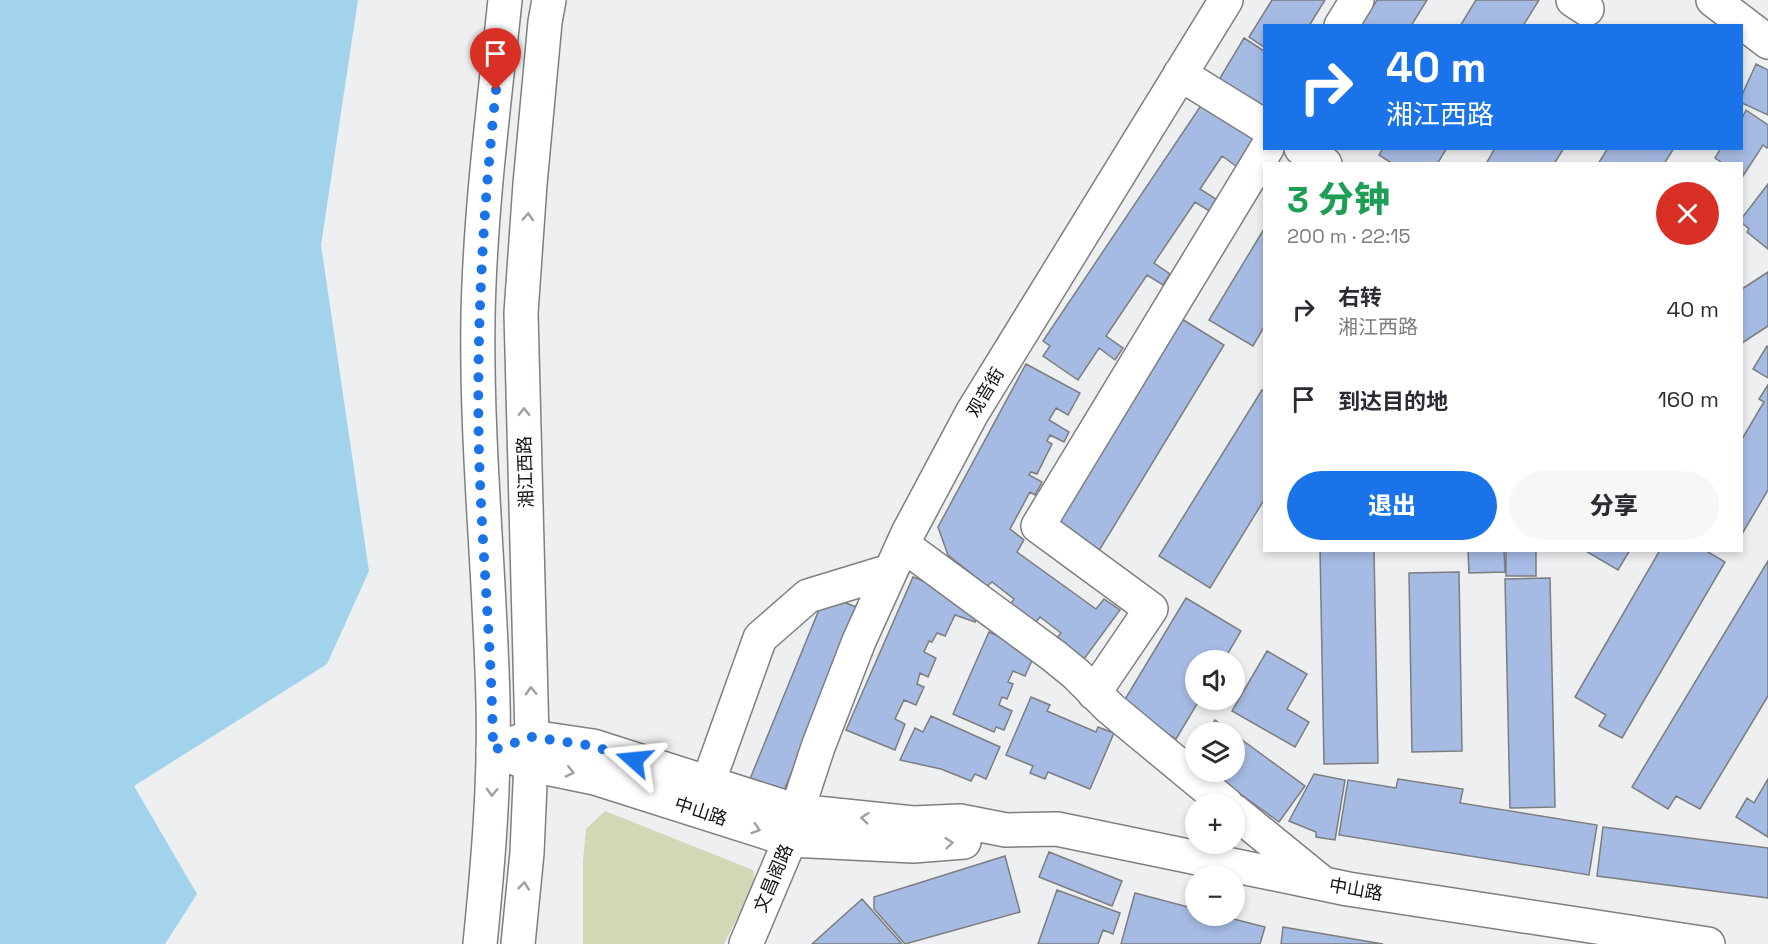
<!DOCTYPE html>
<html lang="zh">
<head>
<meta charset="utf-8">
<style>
  body { margin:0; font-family:"Space Grotesk","Noto Sans SC",sans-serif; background:#f7f7f7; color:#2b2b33; height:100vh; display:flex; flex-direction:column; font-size:22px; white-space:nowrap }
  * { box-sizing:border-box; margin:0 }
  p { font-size:20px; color:#7c7c81 }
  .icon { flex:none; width:33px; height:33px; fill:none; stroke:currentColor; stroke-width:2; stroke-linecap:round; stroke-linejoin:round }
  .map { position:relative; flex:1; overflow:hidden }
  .panel { position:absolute; left:1263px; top:162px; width:480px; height:390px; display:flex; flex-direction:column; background:#fff; border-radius:0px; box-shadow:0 3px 9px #0003 }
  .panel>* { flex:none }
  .banner { position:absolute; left:1263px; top:24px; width:480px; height:126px; border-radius:0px; box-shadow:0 3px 9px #0003; background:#1a73e8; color:#fff; overflow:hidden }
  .tools { position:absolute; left:1185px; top:650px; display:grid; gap:12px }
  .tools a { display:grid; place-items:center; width:60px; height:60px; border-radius:50%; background:#fff; box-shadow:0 3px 9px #0003; font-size:30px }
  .pin { position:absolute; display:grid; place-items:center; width:51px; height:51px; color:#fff; margin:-62px -26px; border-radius:50% 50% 50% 0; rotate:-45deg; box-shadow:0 0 6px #0007 }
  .pin .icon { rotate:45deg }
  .me { position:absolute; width:66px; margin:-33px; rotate:288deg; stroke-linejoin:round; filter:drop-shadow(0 0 4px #0008) }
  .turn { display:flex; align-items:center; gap:21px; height:126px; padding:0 24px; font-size:27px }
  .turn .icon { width:78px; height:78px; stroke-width:2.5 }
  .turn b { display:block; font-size:42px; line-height:51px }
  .round { display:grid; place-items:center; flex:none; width:63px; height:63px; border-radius:32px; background:#f7f7f7 }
  .summary { display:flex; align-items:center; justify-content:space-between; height:102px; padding:0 24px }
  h1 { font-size:36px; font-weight:800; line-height:45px; color:#1e9e55 }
  .primary-button { display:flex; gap:12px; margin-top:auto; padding:12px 24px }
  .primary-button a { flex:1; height:69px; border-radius:36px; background:#1a73e8; color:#fff; font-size:24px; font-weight:800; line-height:69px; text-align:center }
  .primary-button a+a { background:#f7f7f7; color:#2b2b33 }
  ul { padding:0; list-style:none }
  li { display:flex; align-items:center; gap:18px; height:90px; padding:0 24px }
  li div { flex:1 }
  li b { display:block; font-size:22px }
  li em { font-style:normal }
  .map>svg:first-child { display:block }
  .green { fill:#d1d8b5 }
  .water { fill:#a1d3ed }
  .building { fill:#a6bbe4; stroke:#7c7d7e; stroke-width:1.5 }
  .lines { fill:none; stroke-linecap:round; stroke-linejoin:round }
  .minor-casing { stroke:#7e7f81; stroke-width:36 }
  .major-casing { stroke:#7e7f81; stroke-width:36 }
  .minor { stroke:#fff; stroke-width:33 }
  .major { stroke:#fff; stroke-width:33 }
  .oneway { stroke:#a0a0a1 }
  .route { stroke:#1a73e8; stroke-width:10; stroke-dasharray:0 18 }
  .labels { text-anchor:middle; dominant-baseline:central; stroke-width:4.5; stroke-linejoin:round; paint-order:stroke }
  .street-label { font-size:18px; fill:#121213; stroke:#fff }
</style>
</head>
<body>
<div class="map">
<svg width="1768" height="944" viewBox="0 0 1768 944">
  <rect width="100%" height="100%" fill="#eeeff1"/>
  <path class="green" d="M605,811L753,870L755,882L724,944H583V861L586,829Z"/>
  <path class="water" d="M0,0H358L321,245L369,571L327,664L134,786L197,894L165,944H0Z"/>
  <path class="building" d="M1272,0H1325L1309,26H1264V47L1249,37Z
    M1377,0H1427L1411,26H1354L1367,5L1372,8Z
    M1476,0H1539L1523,26H1460Z
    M1244,38L1264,51V112L1217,83Z
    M1756,64L1768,70V115L1742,103V95Z
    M1202,104L1254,138L1236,166L1222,156L1200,189L1219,201L1211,212L1195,202L1154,263L1170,274L1163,285L1147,275L1106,336L1123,348L1115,360L1099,348L1078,380L1043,356L1050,346L1043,341Z
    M1746,110L1768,125V146L1767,148L1763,145L1743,176L1742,164H1724L1715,158L1721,148H1742V118Z
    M1383,148H1447L1437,164H1393L1379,155Z
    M1495,148H1564L1554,164H1486Z
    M1608,148H1674L1664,164H1598Z
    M1768,184V249L1747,232L1749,229L1742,223V218Z
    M1264,229V327L1253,346L1209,320Z
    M1768,272V326L1742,343V289Z
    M1177,316L1224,345L1097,554L1050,525Z
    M1767,346L1768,347V378L1753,369Z
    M1026,364L1080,393L1068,415L1056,408L1049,420L1069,432L1064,442L1050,435L1047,441L1052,444L1037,474L1031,472L1029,475L1042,482L1035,495L1030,492L1010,529L1024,540L1017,552L1096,609L1104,599L1120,610L1084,659L1056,639L1061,633L1040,617L1035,623L1010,605L1014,599L992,582L987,586L948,555L938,527Z
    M1768,385V490L1742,534V439L1764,402L1759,399Z
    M1262,390L1264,391V500L1210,588L1159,556Z
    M1320,550H1374L1378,763L1324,764Z
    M1468,550H1504L1505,572L1469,573Z
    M1506,550H1536V576H1506Z
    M1584,550H1630L1618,570Z
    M1660,550H1705L1725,562L1622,738L1599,726L1606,715L1575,697Z
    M1768,561V696L1700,809L1676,796L1668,809L1632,787Z
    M1459,572L1462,751L1412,752L1409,573Z
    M913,577L963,596L980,609L975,622L955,615L945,636L937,633L932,642L929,641L924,652L936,658L928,677L920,673L917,684L924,687L916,705L904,700L895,719L905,724L895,750L846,730Z
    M1550,578L1555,807L1510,808L1505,579Z
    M825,595L859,608L783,793L750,779Z
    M1186,598L1241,631L1224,660H1196V699H1200L1176,739L1121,706Z
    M989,632L1027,649L1033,658L1025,676L1013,671L1008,682L1013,684L1007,699L1002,697L999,705L1012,711L1004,730L996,727L994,732L953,714Z
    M1267,651L1307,674L1287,709L1309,722L1295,747L1232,711Z
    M1031,697L1050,705L1047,711L1096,732L1098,727L1114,733L1090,789L1048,772L1045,779L1030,773L1033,766L1006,755Z
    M931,716L1000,747L986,779L975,774L971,781L941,769L900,760L915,728L923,732Z
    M1215,720L1232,732H1206Z
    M1234,734L1305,786L1279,822L1209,771H1234Z
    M1314,774L1345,780L1335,840L1316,837V832L1289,821Z
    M1398,779L1463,789L1460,803L1597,825L1589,875L1339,835L1348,780L1396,788Z
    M1768,779V837L1736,817L1747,798L1754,803Z
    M1603,827L1768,848V898L1597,876Z
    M1049,852L1122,881L1112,906L1039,877Z
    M1005,856L1020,912L905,944L874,909V897Z
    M1057,890L1120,913L1113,934L1103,930L1098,944H1038Z
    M1135,893L1196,909V915H1218L1265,927L1260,944H1121Z
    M862,899L902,944H812Z
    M1283,927L1383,944H1281Z"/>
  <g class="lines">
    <g class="minor-casing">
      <path id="minor" d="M1573,0L1587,9
        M1713,0L1768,42
        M1341,26L1357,0
        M1180,74L1264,126
        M1301,148L1325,164
        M903,545L1054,656L1076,674L1110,708L1226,804
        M1094,693L1151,609L1038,526L1267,148
        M493,750L532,737L593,746L797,811L913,823L960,821L1006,830L1057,829L1348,889L1708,944
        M504,754L532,765L595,778L790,840L913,846L964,842
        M708,783L760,638L808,596L890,571
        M1234,811L1320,881
        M746,944L790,840L797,811L818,747L859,641L908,533L972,413L1226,0"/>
    </g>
    <g class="major-casing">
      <path id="major" d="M480,944C488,864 495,783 493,702C490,573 476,446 478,317C480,211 494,105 505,0
        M518,944L527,853L532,737L521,313L530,184L545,22L549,0"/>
    </g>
    <use href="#minor" class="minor"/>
    <use href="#major" class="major"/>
  </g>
  <defs><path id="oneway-chevron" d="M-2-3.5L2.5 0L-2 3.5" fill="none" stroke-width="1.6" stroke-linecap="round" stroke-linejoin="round" transform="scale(1.5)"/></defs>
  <g class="oneway">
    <use href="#oneway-chevron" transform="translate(528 217) rotate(-86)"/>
    <use href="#oneway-chevron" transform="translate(524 412) rotate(-91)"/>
    <use href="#oneway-chevron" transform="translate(531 691) rotate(-92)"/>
    <use href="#oneway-chevron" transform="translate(570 772) rotate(13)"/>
    <use href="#oneway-chevron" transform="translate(492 792) rotate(92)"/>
    <use href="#oneway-chevron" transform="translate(865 818) rotate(-174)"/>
    <use href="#oneway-chevron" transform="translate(756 829) rotate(18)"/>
    <use href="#oneway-chevron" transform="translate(949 843) rotate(-5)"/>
    <use href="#oneway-chevron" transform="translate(524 886) rotate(-84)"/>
  </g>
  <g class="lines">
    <path class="route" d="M496,90C483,211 476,332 479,454C482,553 492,651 493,750L532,737L593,746L634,760"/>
  </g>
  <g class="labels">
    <g class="street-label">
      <text transform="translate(985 392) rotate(-59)">观音街</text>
      <text transform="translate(525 472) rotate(-92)">湘江西路</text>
      <text transform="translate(701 811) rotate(18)">中山路</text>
      <text transform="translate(773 878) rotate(-67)">文昌阁路</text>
      <text transform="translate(1356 889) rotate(10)">中山路</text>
    </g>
  </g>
</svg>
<div class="tools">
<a><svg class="icon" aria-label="sound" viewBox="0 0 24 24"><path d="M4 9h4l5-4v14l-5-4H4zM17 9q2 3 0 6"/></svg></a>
<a><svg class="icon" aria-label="layers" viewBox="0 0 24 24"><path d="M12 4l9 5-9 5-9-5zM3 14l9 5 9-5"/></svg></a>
<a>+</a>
<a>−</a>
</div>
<div class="pin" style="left:496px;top:90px;background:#d93025"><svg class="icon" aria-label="arrive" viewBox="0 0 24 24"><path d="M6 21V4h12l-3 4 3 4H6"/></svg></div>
<svg class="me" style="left:634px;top:760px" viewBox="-20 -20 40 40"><path d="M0-17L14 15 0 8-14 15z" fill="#1a73e8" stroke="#fff" stroke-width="4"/></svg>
<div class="banner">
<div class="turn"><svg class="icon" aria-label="right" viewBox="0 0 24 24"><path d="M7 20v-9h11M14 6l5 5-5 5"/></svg><div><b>40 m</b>湘江西路</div></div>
</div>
<section class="panel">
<div class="summary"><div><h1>3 分钟</h1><p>200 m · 22:15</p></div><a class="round" style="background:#d93025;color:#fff"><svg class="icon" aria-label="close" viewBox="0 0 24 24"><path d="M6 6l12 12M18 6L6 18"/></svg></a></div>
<ul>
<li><svg class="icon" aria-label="right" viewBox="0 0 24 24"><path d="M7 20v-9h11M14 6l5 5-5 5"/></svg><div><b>右转</b><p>湘江西路</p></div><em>40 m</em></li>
<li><svg class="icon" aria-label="arrive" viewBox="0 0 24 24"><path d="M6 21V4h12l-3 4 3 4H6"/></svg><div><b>到达目的地</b></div><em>160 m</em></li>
</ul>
<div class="primary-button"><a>退出</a><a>分享</a></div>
</section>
</div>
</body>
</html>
